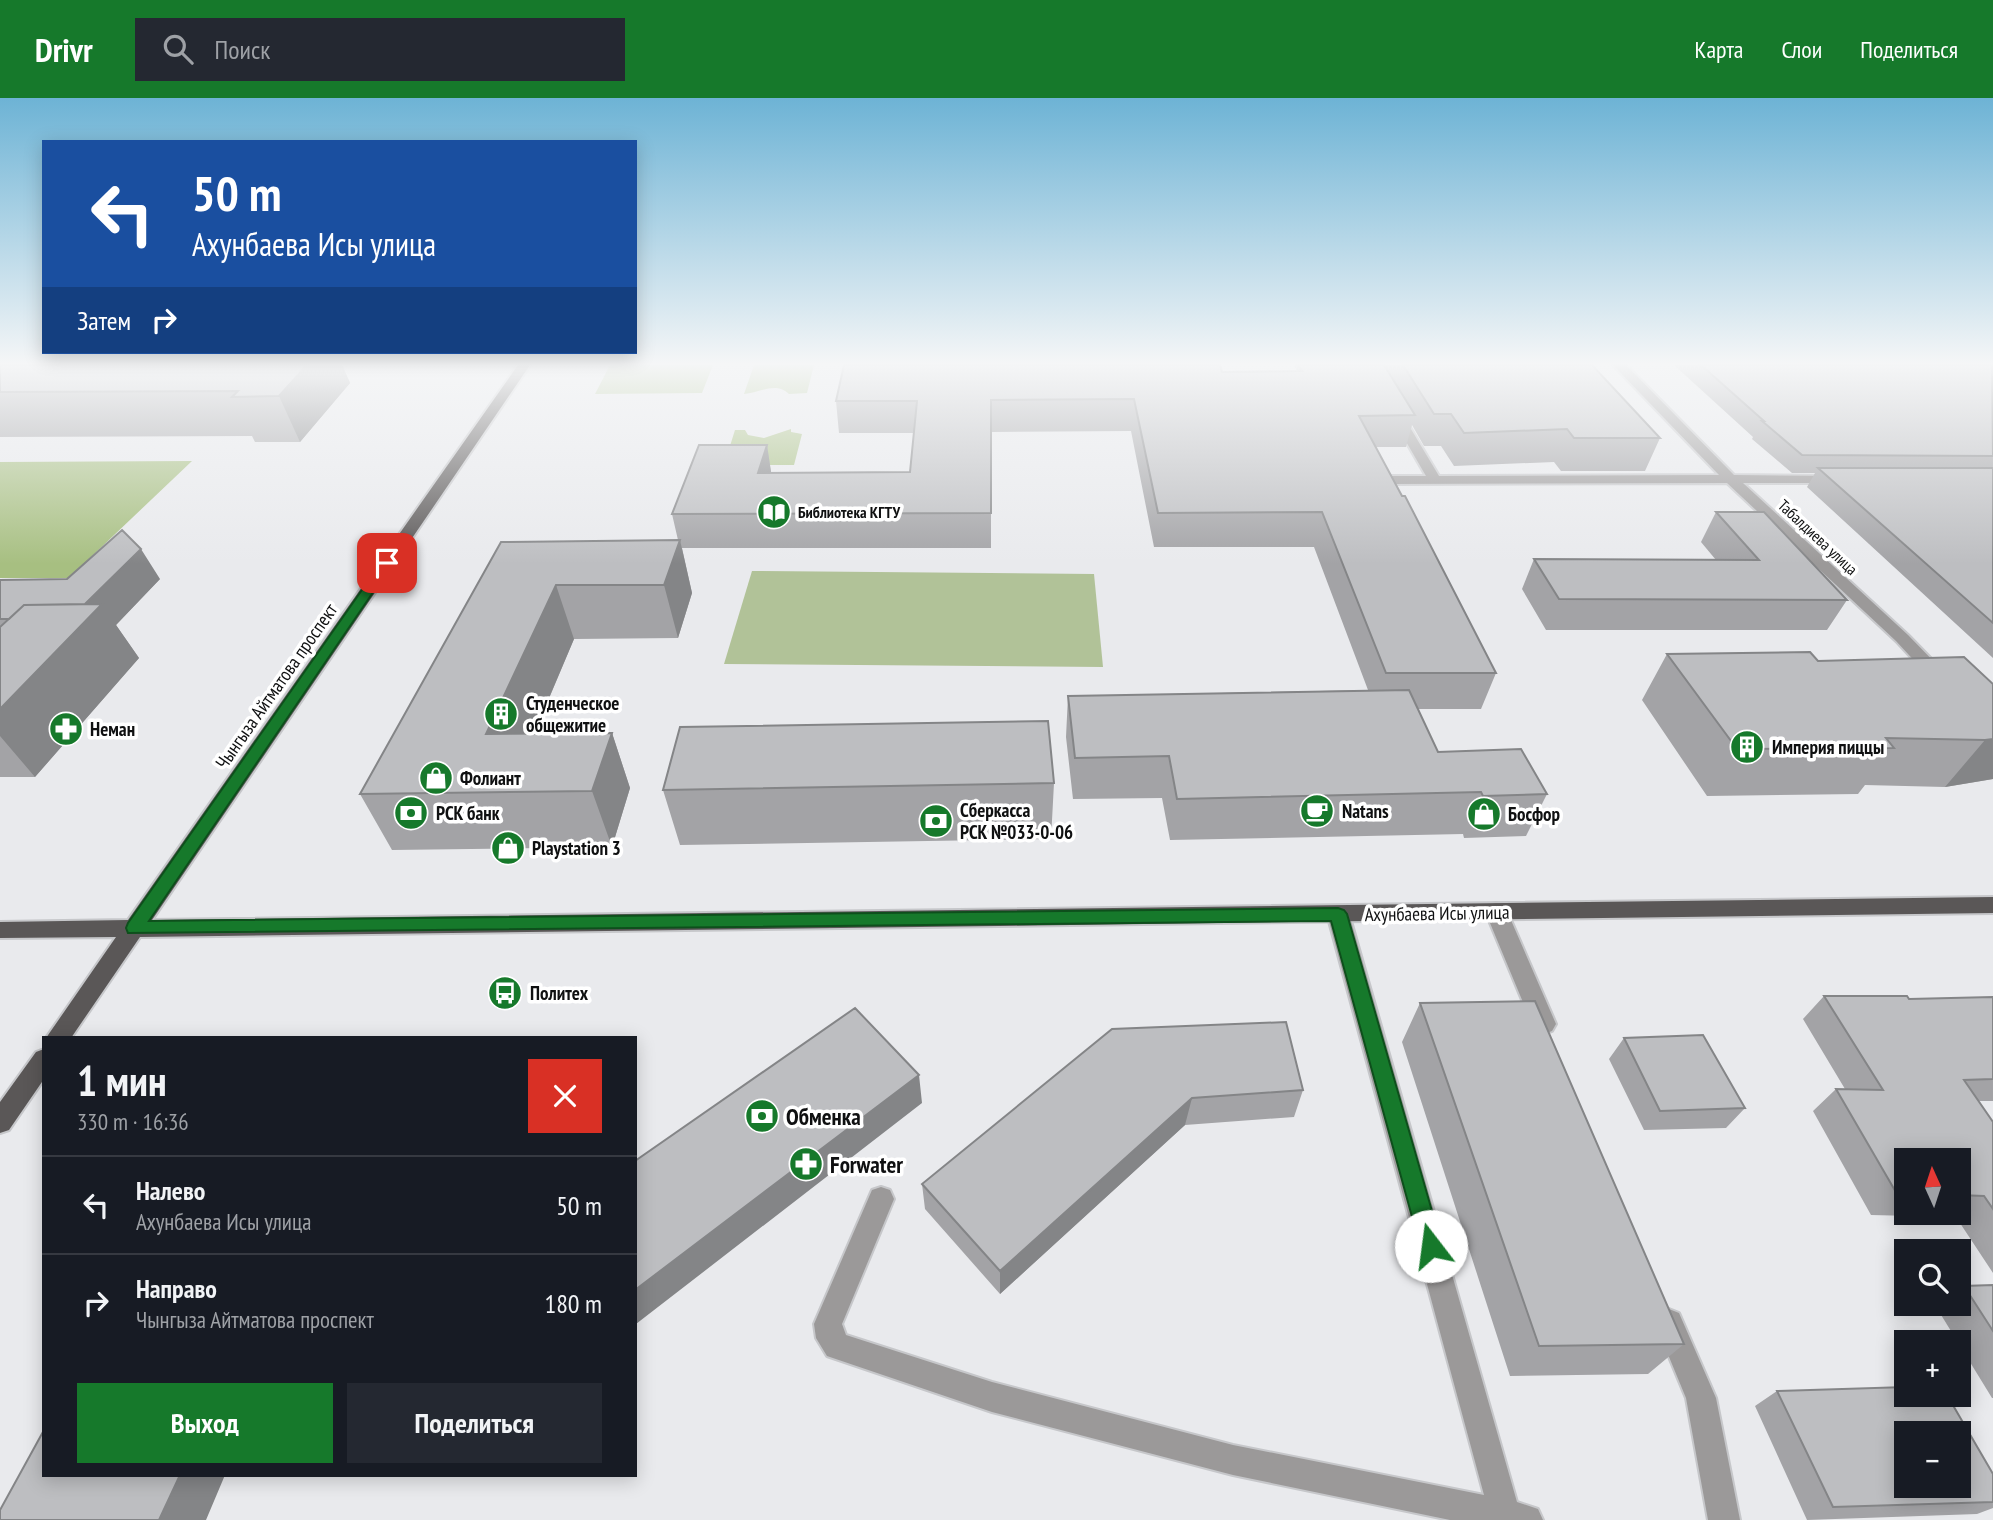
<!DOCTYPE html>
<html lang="ru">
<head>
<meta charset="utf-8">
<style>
  body { margin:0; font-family:"PT Sans Narrow",sans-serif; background:#242831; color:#f1f3f6; height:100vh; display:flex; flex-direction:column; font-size:26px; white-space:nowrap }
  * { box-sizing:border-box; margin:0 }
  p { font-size:23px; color:#9ea1a6 }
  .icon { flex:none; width:38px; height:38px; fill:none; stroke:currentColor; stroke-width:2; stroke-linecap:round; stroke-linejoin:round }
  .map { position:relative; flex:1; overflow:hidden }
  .drawer { position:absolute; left:42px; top:938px; width:595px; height:441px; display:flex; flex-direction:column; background:#171b24; border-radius:0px; box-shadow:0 4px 18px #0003 }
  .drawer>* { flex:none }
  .banner { position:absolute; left:42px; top:42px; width:595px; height:214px; border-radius:0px; box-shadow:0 4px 18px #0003; background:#1a4fa0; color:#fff; overflow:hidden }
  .needle { width:46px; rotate:357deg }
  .buttons { position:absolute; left:1894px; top:1050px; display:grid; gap:14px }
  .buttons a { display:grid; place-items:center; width:77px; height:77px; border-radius:0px; background:#171b24; box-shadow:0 4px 18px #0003; font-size:35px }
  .pin { position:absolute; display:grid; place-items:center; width:60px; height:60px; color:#fff; margin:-30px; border-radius:14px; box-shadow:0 4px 10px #0006 }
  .me { position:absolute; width:77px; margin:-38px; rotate:345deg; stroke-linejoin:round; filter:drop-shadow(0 0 5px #0008) }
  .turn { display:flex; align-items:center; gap:24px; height:147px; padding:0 35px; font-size:32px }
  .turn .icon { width:91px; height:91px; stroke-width:2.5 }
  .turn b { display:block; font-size:49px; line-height:60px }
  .then { display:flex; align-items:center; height:66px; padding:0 35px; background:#0003; gap:14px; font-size:26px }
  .round { display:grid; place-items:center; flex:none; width:74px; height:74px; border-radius:0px; background:#242831 }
  .overview { display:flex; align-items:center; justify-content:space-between; height:119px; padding:0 35px }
  h1 { font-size:42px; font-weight:800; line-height:52px }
  .cta { display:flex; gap:14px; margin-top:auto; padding:14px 35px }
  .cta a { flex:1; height:80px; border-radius:0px; background:#16792b; color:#fff; font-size:28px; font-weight:800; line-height:80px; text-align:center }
  .cta a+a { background:#242831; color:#f1f3f6 }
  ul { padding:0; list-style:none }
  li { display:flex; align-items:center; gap:21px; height:98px; padding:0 35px; border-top:2px solid #363941 }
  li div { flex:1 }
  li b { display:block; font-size:26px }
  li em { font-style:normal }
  header { display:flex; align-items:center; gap:42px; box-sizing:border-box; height:98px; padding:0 35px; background:#16792b; color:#fff }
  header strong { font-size:33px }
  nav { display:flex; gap:38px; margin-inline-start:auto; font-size:24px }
  .search { width:490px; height:63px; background:#242831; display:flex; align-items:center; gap:18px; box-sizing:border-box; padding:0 24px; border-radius:0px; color:#9ea1a6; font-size:26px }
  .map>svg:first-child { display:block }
  .green { fill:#b1c298 }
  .forest { fill:#a7bf81 }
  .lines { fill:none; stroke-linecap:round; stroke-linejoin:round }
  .minor-casing { stroke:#c6c7ca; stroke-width:4 }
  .primary-casing { stroke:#c6c7ca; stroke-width:4 }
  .minor { fill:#9b9999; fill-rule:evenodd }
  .primary { fill:#5a5757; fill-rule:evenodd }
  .wall { fill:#a3a3a6; fill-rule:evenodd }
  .shaded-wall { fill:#848587 }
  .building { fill:#bdbec1; stroke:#848587; stroke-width:2; fill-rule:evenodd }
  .route { fill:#16792b; stroke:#0e4f1c; stroke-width:2 }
  .labels { text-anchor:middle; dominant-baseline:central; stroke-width:7; stroke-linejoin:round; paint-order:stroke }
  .far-poi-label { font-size:16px; font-weight:bold; fill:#0f1011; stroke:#fff; text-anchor:start }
  .far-street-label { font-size:16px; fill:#0f1011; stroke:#fff }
  .street-label { font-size:19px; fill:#0f1011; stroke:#fff }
  .poi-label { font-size:19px; font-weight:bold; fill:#0f1011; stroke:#fff; text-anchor:start }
  .near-poi-label { font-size:23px; font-weight:bold; fill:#0f1011; stroke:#fff; text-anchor:start }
</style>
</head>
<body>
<header>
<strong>Drivr</strong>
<div class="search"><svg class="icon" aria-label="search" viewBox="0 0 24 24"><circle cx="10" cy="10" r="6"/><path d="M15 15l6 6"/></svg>Поиск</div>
<nav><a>Карта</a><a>Слои</a><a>Поделиться</a></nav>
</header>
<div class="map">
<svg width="1993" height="1422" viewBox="0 0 1993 1422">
  <rect width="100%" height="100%" fill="#e9eaed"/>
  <path class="green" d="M752,473L1094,476L1103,569L724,566Z"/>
  <path class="forest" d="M610,267H713L702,295L595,296Z
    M754,267H814L807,295L789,296C776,283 759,295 744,296Z
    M791,331V334L802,336L794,367H724L735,332H745L748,337L764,340Z
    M192,363L91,459L125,480H0V364Z"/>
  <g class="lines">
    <g class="minor-casing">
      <path id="minor" d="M1613,267H1626L1734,377L1841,378V384L1836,385H1743L1908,537L1945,575L1947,579L1945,583H1933L1896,543L1727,385L1389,386L1382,382L1389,378H1426L1390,316L1396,312L1402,316L1439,378L1719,377Z
        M1496,805L1503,807L1507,813L1556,926L1552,933L1544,936L1536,933L1532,926L1485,813L1489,807Z
        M1338,808L1345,810L1349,816L1517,1404L1538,1411L1543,1422H1450L1233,1377L992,1314L827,1258L816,1240L814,1226L872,1092L881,1089L890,1092L894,1101L842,1226L846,1237L992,1284L1233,1347L1484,1397L1327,816L1331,810Z
        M1669,1211L1679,1215L1716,1300L1740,1422H1708L1686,1300L1655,1225L1659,1215Z"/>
    </g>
    <g class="primary-casing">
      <path id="primary" d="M518,267H530L152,822L1993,799V815L140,839L71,940H46L116,839L0,840V824L128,822Z
        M44,951V981L9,1032L0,1035V1004L36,954Z"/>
    </g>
    <use href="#minor" class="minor"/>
    <use href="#primary" class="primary"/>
  </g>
  <path class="wall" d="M0,267H342L350,285L300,344H255L252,338L0,339Z
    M1294,267H1592L1660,340L1645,373H1561L1554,364L1454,368L1441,348H1424L1412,327L1406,349H1376L1496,575L1481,611H1418L1438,654L1547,696L1526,738L1464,740L1463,736L1170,742L1162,700L1073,701L1066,639L1068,598L1368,592L1314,449H1154L1131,333L991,334V450H682L692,495L678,540L574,541L534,636L612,635L630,690L612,749L392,752L360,696L501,444L678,442L672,416L767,347L771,375L910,374L914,335H839L836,303L1222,274L1297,273Z
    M1674,267H1993V560L1807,389L1815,375H1792L1752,341L1753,339Z
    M1716,414L1847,502L1827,532H1546L1522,491L1534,461L1716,462L1701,444Z
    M160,481L116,527L139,560L35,679H0V482Z
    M1667,556L1818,563L1993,586V681L1945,689L1865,687L1858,696L1707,698L1642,602Z
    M1054,685L1051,741L680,747L663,692Z
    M1824,898L1909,901L1993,899V1003H1978L1993,1024V1175L1956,1119L1871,1117L1813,1013L1836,991H1845L1803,921ZM1906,1062H1958V1115H1906Z
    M1420,905L1684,1246L1648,1276L1510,1278L1402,944Z
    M1112,931L1303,992L1294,1019L1185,1027L1000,1196L925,1111L922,1086Z
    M1624,940L1745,1010L1726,1030L1644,1032L1609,961Z
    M1993,1187V1300H1992L1935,1207L1937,1206H1958V1192L1964,1188Z
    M1777,1293L1993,1376V1410L1977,1416L1807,1422L1755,1308Z"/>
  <path class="shaded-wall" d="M307,267H342L350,285L300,344L279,298Z
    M767,347L772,380L758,375Z
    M680,442L692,495L678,540L664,487Z
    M141,451L160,481L116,527L139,560L35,679L0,638V611L72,520Z
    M556,487L574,541L510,692L486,636Z
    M612,635L630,690L612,749L592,693Z
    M1993,641V681L1945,689L1985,642Z
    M919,977L922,1005L636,1226L635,1192Z
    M1192,1000L1185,1027L1000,1196V1173Z
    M180,1377H225L206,1422H159Z"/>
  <path class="building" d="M0,267H307L279,298L232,299L238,293L0,294Z
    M844,267H1220L1222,274L1302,273L1298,267H1384L1415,317L1359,318L1402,398H1405L1496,575H1386L1322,414L1158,415L1134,301L991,302V415L672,416L699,347H767L758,375L910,374L917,303H836Z
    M1403,267H1592L1660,340H1574L1567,331L1464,335L1451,316H1434Z
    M1701,267H1992L1993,358L1802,357L1762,323H1764Z
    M1818,370H1993V525Z
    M1716,414H1764L1847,502L1559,501L1534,461L1759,462Z
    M122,432L141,451L85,506L24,507L9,521H0V482L67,481Z
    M680,442L664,487H556L486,636L612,635L592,693L360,696L501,444Z
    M102,506L0,611V529L24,507Z
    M1810,554L1818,563L1964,559L1993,586V641L1985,642L1886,640L1894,650L1737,651L1667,556Z
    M1409,592L1438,654L1521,651L1547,696L1483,698L1481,694L1177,701L1169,658L1075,660L1068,598Z
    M1048,623L1054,685L663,692L680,629Z
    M1824,898H1907L1909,901L1993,899V981L1964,982L1993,1024V1111L1984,1098L1958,1097V1062H1906V1096H1897L1836,991L1883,992Z
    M1535,903L1684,1246L1539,1248L1420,905Z
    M855,910L919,977L635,1192V1063Z
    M1286,924L1303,992L1192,1000L1000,1173L922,1086L1112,931Z
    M1703,937L1745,1010L1660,1013L1624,940Z
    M1993,1187V1233L1964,1188Z
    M1906,1289V1297H1947L1993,1376V1404L1833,1409L1777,1293ZM1906,1335H1958V1388H1906Z
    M44,1332V1377H180L159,1422H0V1412Z"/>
  <linearGradient id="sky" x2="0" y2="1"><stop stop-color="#6db3d5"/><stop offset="0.57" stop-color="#f5f6f7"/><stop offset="1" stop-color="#f5f6f7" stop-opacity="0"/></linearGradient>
  <rect width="1993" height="466" fill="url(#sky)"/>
  <path class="route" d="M387,461L393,465L149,823L1338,810L1344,812L1347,816L1442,1148L1439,1156L1431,1159L1423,1156L1420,1148L1331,823L128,835L126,830L128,825L383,462Z"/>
  <defs>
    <g id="library-disc" transform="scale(1.75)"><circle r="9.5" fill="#16792b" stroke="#fff"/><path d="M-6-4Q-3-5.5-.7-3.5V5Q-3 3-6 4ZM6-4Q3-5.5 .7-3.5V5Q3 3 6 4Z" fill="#fff"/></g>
    <g id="building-disc" transform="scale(1.75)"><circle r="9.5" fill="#16792b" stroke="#fff"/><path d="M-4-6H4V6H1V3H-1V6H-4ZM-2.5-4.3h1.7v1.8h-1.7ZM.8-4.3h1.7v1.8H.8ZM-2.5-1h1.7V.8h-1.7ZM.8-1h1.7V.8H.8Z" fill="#fff"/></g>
    <g id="pharmacy-disc" transform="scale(1.75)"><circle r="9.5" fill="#16792b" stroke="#fff"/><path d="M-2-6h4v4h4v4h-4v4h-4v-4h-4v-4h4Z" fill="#fff"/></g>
    <g id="shop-disc" transform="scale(1.75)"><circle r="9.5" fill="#16792b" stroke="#fff"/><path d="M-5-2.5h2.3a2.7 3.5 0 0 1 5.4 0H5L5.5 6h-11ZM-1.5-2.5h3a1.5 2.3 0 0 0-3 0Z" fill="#fff"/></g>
    <g id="cafe-disc" transform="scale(1.75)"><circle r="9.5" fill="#16792b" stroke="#fff"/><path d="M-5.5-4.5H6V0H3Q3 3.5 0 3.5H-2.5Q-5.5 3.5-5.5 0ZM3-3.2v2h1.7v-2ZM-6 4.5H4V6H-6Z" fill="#fff"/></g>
    <g id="bank-disc" transform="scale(1.75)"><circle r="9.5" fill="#16792b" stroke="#fff"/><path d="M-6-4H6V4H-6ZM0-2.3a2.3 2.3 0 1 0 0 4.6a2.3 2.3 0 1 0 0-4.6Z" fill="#fff"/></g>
    <g id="bus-disc" transform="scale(1.75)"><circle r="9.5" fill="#16792b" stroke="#fff"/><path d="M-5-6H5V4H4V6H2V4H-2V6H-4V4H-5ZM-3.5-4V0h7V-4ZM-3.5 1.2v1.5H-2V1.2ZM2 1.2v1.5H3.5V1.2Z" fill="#fff"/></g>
  </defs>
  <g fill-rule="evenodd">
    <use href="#library-disc" x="774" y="414"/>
    <use href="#building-disc" x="501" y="616"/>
    <use href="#pharmacy-disc" x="66" y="631"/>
    <use href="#building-disc" x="1747" y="649"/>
    <use href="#shop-disc" x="436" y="680"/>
    <use href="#cafe-disc" x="1317" y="713"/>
    <use href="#bank-disc" x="411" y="715"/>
    <use href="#shop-disc" x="1484" y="716"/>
    <use href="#bank-disc" x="936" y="723"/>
    <use href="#shop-disc" x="508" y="750"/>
    <use href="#bus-disc" x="505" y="895"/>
    <use href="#bank-disc" x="762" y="1018"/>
    <use href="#pharmacy-disc" x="806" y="1066"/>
  </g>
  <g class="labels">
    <g class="far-poi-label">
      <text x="798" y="414">Библиотека КГТУ</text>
    </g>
    <g class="far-street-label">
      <text transform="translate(1818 439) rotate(43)">Табалдиева улица</text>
    </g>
    <g class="street-label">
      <text transform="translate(276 588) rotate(-55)">Чынгыза Айтматова проспект</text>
      <text transform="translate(1437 815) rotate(-1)">Ахунбаева Исы улица</text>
    </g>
    <g class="poi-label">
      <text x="526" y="605">Студенческое<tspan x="526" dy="22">общежитие</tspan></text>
      <text x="90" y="631">Неман</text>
      <text x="1772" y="649">Империя пиццы</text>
      <text x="460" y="680">Фолиант</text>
      <text x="960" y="712">Сберкасса<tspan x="960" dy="22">РСК №033-0-06</tspan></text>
      <text x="1342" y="713">Natans</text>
      <text x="436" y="715">РСК банк</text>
      <text x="1508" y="716">Босфор</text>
      <text x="532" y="750">Playstation 3</text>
      <text x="530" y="895">Политех</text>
    </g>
    <g class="near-poi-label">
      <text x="786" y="1018">Обменка</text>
      <text x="830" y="1066">Forwater</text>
    </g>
  </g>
</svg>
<div class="buttons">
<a><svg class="needle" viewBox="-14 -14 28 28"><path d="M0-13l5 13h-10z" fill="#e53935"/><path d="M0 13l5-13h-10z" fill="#9ea1a6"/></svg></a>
<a><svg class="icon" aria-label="search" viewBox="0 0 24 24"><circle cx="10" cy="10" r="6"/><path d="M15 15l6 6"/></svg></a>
<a>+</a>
<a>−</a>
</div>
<div class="pin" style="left:387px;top:465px;background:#d93025"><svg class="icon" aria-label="arrive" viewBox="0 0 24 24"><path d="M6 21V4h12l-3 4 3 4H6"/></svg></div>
<svg class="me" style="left:1431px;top:1148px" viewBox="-20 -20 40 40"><circle r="19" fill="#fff"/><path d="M0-13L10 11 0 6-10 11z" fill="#16792b"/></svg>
<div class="banner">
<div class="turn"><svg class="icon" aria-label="left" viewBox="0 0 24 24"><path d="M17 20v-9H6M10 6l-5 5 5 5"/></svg><div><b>50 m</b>Ахунбаева Исы улица</div></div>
<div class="then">Затем<svg class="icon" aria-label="right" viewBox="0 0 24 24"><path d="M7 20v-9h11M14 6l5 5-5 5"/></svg></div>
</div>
<section class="drawer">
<div class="overview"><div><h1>1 мин</h1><p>330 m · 16:36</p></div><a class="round" style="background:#d93025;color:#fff"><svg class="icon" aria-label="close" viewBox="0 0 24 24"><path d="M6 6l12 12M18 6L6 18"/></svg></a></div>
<ul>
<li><svg class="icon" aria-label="left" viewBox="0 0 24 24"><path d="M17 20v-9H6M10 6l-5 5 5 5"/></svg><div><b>Налево</b><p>Ахунбаева Исы улица</p></div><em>50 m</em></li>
<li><svg class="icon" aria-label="right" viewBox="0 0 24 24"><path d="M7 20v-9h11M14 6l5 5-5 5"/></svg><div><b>Направо</b><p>Чынгыза Айтматова проспект</p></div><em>180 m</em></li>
</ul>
<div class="cta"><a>Выход</a><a>Поделиться</a></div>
</section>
</div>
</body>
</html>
